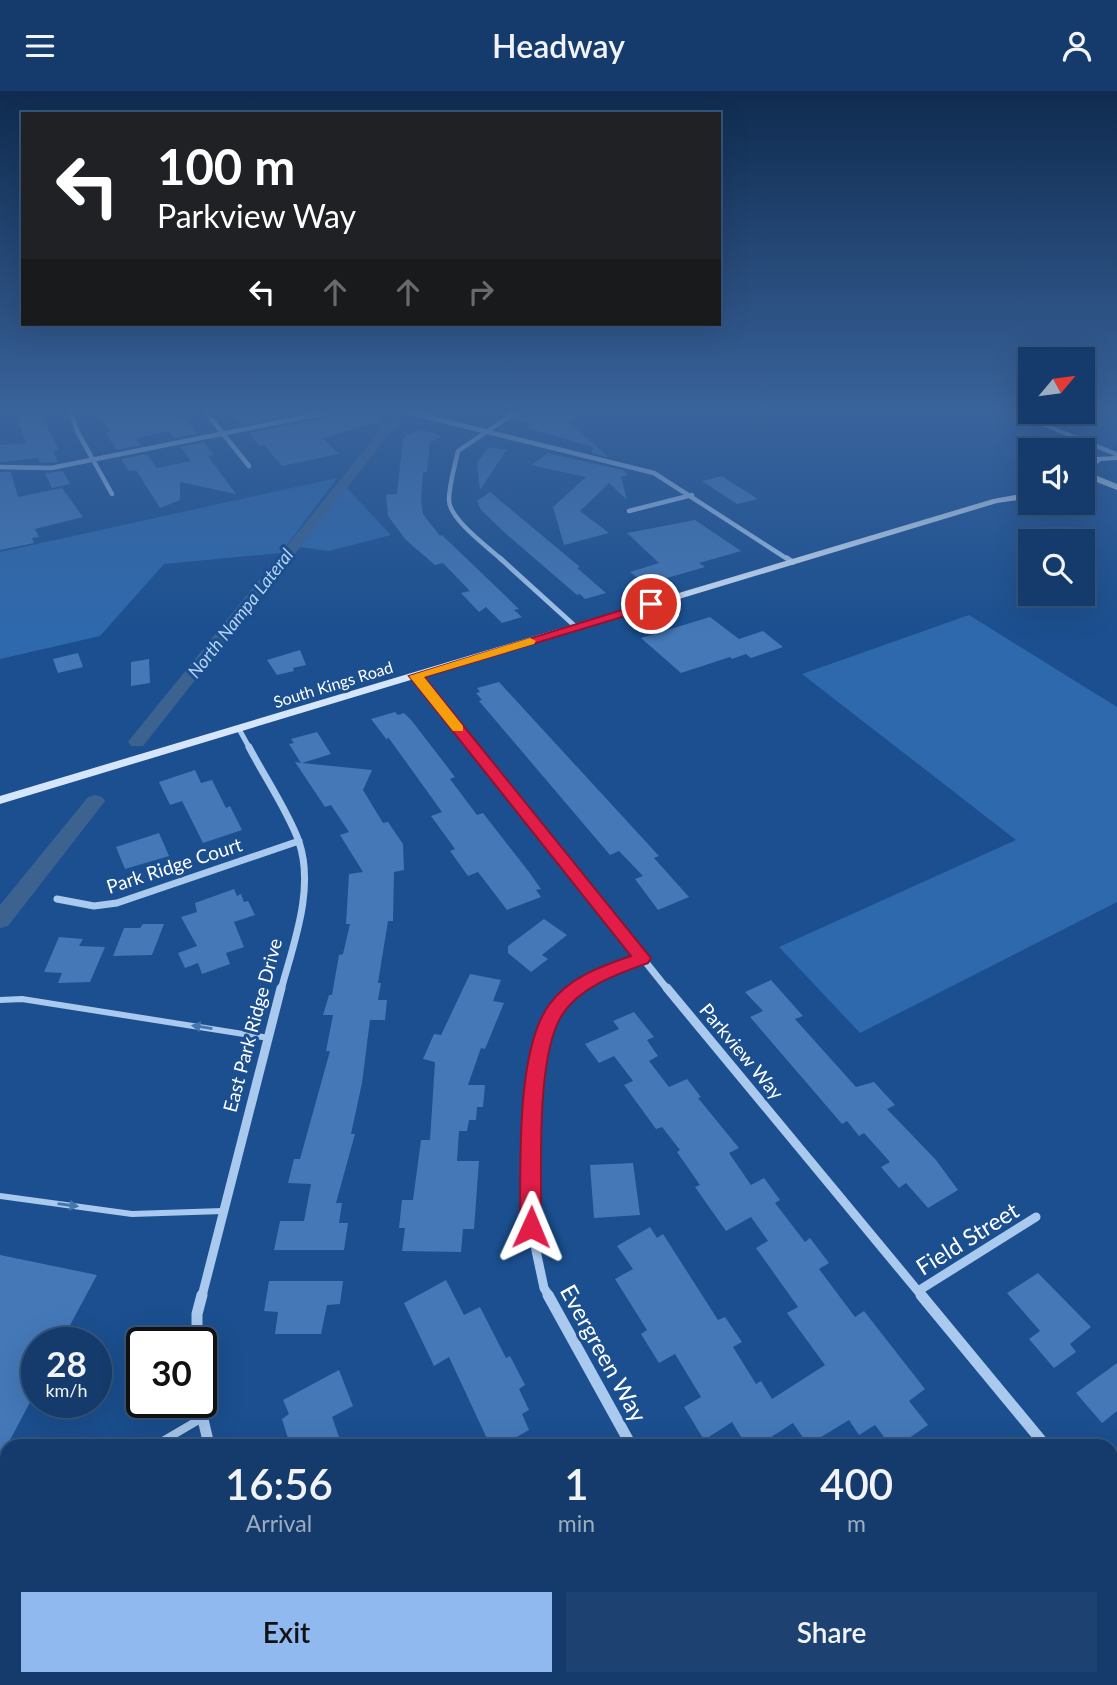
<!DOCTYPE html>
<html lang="en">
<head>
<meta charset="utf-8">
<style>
  body { margin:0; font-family:Lato,sans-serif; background:#1d4271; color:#f1f3f6; height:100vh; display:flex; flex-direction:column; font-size:26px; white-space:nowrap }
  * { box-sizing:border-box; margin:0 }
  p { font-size:23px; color:#9dadc1 }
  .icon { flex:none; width:38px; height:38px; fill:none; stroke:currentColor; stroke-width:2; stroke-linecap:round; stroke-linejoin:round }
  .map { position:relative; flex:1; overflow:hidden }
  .side { position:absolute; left:0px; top:1348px; width:1118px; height:247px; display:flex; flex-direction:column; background:#143b6b; border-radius:21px 21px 0 0; box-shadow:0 7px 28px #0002,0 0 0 2px #33557e }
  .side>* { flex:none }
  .hud { position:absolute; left:21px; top:21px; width:700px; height:214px; border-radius:0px; box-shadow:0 7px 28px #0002,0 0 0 2px #33557e; background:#202124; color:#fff; overflow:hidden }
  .needle { width:46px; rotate:61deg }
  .fabs { position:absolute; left:1018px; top:256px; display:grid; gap:14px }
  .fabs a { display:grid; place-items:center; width:77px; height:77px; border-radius:0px; background:#143b6b; box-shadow:0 7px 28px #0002,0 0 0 2px #33557e; font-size:35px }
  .speed { position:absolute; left:21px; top:1236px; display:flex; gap:14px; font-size:35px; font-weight:700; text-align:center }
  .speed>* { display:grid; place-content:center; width:91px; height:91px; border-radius:50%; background:#143b6b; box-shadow:0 7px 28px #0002,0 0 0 2px #33557e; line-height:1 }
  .speed small { font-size:18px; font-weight:400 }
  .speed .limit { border:4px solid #111; border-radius:10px; background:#fff; color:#111 }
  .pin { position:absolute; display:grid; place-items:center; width:60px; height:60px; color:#fff; margin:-30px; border:4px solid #fff; border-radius:50%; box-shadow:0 2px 7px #0007 }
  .me { position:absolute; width:77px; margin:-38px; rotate:1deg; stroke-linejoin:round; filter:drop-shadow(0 0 5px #0008) }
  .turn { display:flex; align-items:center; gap:24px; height:147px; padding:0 21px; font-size:32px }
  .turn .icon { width:91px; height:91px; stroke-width:2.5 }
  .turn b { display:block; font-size:49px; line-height:60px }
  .lanes { display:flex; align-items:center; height:66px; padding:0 21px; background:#0003; justify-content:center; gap:35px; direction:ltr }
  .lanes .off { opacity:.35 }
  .eta { display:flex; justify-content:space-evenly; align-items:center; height:119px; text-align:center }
  .eta b { font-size:42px; font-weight:600; line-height:49px }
  .action { display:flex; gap:14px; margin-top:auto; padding:14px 21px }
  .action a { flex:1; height:80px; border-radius:0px; background:#90b9f0; color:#111; font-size:28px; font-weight:600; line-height:80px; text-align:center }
  .action a+a { background:#1d4271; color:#f1f3f6 }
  header { display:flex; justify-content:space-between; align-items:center; height:91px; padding:0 21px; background:#143b6b; font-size:32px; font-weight:600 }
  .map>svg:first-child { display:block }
  .green { fill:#2e69ad }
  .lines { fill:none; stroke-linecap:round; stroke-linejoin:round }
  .canal { fill:#3c6290; fill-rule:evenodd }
  .building { fill:#4478b7 }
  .service-far1 { stroke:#a9c9ee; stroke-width:6 }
  .service { stroke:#a9c9ee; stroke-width:8 }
  .minor-far4 { stroke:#a9c9ee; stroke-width:4.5 }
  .minor-far3 { stroke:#a9c9ee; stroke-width:5 }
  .minor-far2 { stroke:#a9c9ee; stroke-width:7 }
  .minor-far1 { stroke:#a9c9ee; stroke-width:9 }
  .minor { stroke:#a9c9ee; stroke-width:11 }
  .tertiary { fill:#a9c9ee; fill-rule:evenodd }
  .secondary { fill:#d6e6fa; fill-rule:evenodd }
  .oneway { fill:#4674ac }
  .route { fill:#e11d48; stroke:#92132f; stroke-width:2 }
  .slow { fill:#f59e0b }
  .labels { text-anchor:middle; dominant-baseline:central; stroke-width:6; stroke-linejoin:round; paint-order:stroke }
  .far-street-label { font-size:16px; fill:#fff; stroke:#1b4f8f }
  .far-water-label { font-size:18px; font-style:italic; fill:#b5d3f5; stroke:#1b4f8f }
  .street-label { font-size:19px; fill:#fff; stroke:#1b4f8f }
  .near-street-label { font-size:23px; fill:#fff; stroke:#1b4f8f }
</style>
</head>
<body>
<header><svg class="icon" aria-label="menu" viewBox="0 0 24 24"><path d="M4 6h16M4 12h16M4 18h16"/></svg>Headway<svg class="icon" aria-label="person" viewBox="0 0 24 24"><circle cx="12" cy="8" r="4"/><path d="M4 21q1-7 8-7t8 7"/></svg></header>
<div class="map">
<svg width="1117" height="1594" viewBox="0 0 1117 1594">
  <rect width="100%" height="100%" fill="#1b4f8f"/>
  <path class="green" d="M337,387L281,462L164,473L100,545L0,568V461Z
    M346,396L391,444L329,460L299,456Z
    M969,524L1117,616V811L860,942L779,856L1016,749L802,583Z"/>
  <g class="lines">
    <path class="canal" d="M392,325L402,327L143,655H131L128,651L131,647Z
      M95,704L102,706L105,710L102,714L8,835L0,837V814L88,706Z"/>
  </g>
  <path class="building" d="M14,319H39L59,359L53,360L58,371L40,372L38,367L0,371V354L26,352Z
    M96,319H176L177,327L184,326L197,343L174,347L169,340L136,347L141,354L116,359L106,342L110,341Z
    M231,319H317L243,334Z
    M345,319H368V322L382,330L323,347L339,363L282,375L264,354L260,355L249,342L341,324Z
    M524,319H589L569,331L608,366L592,362L593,356L528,337L535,334L514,328Z
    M420,338L442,345L430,351L427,381H423L421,409L423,423L440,445L442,444L519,518L514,519L522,526L502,532L486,516L479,521L461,502L470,500L443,472L435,474L406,449L388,425L386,404L397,403L403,347Z
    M204,351L214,364L208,365L236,403L180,391V409L160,417L136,379L129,380L121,368L147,363L157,377L191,370L180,356Z
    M488,357L507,358L480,399L477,372Z
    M548,362L623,379L628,384L621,386L627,409L609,392L580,420L609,442L564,454L553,416L586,386L531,374Z
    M63,380L70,393L52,397L45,382Z
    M0,381H11L18,406L62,397L83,426L35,438L39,446L32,447L34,452L0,459Z
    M722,385L734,393L758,408L737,413L702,390Z
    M490,401L580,476L577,477L606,502L585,508L580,503L577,504L504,441L481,419L477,410Z
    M695,429L741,460L699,472L705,476L646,493L630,481L659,472L627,442Z
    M710,526L739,548L763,540L783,556L751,567L746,563L732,568L730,566L681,582L641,547Z
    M300,559L306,574L293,577L294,580L277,584L267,569Z
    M78,562L83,576L58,582L53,568Z
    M149,568L150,592L131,595V571Z
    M499,591L659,765L654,767L689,806L658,819L635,788L643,785L619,760L610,764L479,610L482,609L476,602L480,601L477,597Z
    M395,621L398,624L404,622L412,630L455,686L450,688L477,724L483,722L529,781L541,798L536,799L541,806L507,819L478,781L468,785L450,760L455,758L431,725L442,721L388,646L387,649L371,628Z
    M317,641L331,663L302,672L372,679L363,699L383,732L388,731L403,753L404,779L394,781L393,830H388L378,892H381L378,909H387L385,929H370L362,992L351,1043H355L336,1112H342L339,1132H348L344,1159H274L280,1130H304L311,1093L288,1092L294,1068H300L330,960H326L333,924H323L329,904H332L339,864L343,863L350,833H346L349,783L363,781L340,744L349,741L331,714L325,716L295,671L301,672L289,653L294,652L291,648Z
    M195,679L201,692L212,689L226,717L230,715L242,739L203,752L182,710L170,714L159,691Z
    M159,742L169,765L125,778L116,756Z
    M234,798L237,805L241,803L244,811L248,810L255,824L234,831L244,856L226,862L230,873L202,883L198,872L185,877L178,862L197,855L181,826L197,821L195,812Z
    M544,828L567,844L542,864L548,868L531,881L508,862V855Z
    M143,833H164L152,864L113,865L124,837H140Z
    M59,846L83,848L79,855L105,856L90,891L58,892L62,882L44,881Z
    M470,883L501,889L493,910L504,912L485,958L481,957L468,994H485L483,1016H477L476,1029H469L467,1040H459L457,1070H479L474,1138H463L461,1161L402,1160L405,1137H399L402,1109H413L421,1049H430L435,971L423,968L434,943L441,944Z
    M771,889L803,925L795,928L856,996L874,991L895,1014L887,1018L936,1069L958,1099L928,1117L906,1092L899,1097L881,1076L890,1071L864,1042L859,1045L847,1030L842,1033L750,926L763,920L745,901Z
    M634,921L654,946L647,949L658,965L649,970L669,996L687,988L701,1006L698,1007L739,1057L729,1062L751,1094L764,1087L780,1109L775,1112L805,1151L810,1147L829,1172L819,1178L855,1226L864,1220L925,1298L909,1310L928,1334L899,1354H890L875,1334L859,1344L849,1329L808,1354L793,1332L759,1354H746L732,1331L704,1349L684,1316L701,1306L675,1263L659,1272L641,1243L647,1239L615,1188L633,1178L617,1155L650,1136L657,1147L663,1143L718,1229L725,1226L742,1251L733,1256L756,1293L761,1290L772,1308L825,1274L787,1222L798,1216L756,1157L768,1150L751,1126L726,1140L695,1096L700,1094L677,1061L680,1059L662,1036L656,1038L624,994L633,990L614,965L599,972L585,953L619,938L613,930Z
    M633,1072L640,1124L594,1127L590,1074Z
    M0,1164L97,1184L61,1251H37V1298L0,1368Z
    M1038,1182L1091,1236L1070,1253L1076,1261L1054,1277L1029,1248L1040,1240L1007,1202Z
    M446,1189L464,1224L480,1216L506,1267L510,1265L525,1294L519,1298L529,1319L522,1323L529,1339L503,1354H490L449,1266L434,1275L404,1212Z
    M269,1190H343L340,1213L327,1214L321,1243H275L278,1221L264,1220Z
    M1117,1272V1320L1102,1332L1076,1302Z
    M339,1279L353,1315L332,1326L342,1354H290L282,1328L289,1323L283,1309Z"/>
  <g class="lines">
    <path class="service-far1" d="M0,909L22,908L269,947
      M0,1105L132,1123L223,1120"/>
    <path class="service" d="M156,1354L202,1327
      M0,1572L7,1557
      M147,1587L149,1594"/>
    <path class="minor-far4" d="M70,319L77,340L112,403
      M204,319L249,375
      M399,319L654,382L789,469
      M0,376L51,377L340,319
      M629,420L692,404
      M502,469C488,456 449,428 449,409C449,393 455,375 458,360L519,319"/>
    <path class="minor-far3" d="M500,467L576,536
      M787,467L793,471
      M416,585L475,658
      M239,638L250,658"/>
    <path class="minor-far2" d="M249,656C264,685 289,722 299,751C315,798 293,854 281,899
      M473,656L668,899
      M57,808L94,815L117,812L299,750
      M576,899L604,881L642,867"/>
    <path class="minor-far1" d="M667,897L922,1205
      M918,1200L1036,1126
      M202,1205L281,897
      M549,1205L544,1197L531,1136L532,1034L539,955L555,918L578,897"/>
    <path class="minor" d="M548,1204L631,1354
      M921,1204L1045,1354
      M197,1251V1223L202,1204
      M199,1311L209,1354
      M1111,1435L1117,1443
      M1111,1484L1117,1479
      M273,1587L275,1594
      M762,1587L765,1594
      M978,1594L987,1587"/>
    <path class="tertiary" d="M1004,319H1012L1117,361V366Z
      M1073,351C1084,350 1090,361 1096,370L1095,372H1089L1083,359L1073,353Z"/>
    <path class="secondary" d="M1117,365V369L1101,370L1091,377L1095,384L1117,393V399L1089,388L1084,374L1096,366Z
      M1031,401V407L997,412L0,713V705L993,408Z"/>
  </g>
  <defs><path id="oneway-solid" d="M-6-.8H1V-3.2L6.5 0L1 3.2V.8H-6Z" transform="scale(1.75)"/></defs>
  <g class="oneway">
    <use href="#oneway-solid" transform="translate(202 936) rotate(-171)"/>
    <use href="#oneway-solid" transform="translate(68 1114) rotate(8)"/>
  </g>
  <linearGradient id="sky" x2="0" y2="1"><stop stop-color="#0f2b4f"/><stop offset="0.59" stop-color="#39639b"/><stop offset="1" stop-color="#39639b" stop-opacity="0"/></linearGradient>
  <rect width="1117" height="542" fill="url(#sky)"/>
  <path class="route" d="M651,510L657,513L655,516L424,586L651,867L648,872C618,883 580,895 562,924C535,967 542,1083 541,1136L538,1143L531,1146L523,1143L520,1136C521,1078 515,961 549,914C568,887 601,875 631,865L409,585Z"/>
  <path class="slow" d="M530,547L536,550L534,553L424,586L463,635V640H453L409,585Z"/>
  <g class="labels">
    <g class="far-street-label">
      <text transform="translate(333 593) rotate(-17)">South Kings Road</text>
    </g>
    <g class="far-water-label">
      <text transform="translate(240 522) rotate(-52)">North Nampa Lateral</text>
    </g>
    <g class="street-label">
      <text transform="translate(174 774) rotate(-18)">Park Ridge Court</text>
      <text transform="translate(252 934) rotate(-75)">East Park Ridge Drive</text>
      <text transform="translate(742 960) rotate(50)">Parkview Way</text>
    </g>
    <g class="near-street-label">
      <text transform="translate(967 1147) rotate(-32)">Field Street</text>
      <text transform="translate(604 1262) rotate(61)">Evergreen Way</text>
    </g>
  </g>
</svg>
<div class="fabs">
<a><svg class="needle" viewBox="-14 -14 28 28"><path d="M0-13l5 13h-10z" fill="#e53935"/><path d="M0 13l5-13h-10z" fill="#9dadc1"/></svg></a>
<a><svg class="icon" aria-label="sound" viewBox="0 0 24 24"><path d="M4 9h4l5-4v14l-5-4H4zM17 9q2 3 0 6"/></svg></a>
<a><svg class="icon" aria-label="search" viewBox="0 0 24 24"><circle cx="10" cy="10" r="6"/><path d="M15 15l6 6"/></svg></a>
</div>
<div class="speed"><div>28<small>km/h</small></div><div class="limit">30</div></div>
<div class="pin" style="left:651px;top:513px;background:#d93025"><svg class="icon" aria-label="arrive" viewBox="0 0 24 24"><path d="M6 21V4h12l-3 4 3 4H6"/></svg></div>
<svg class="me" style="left:531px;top:1136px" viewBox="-20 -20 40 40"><path d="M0-17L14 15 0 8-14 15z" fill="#e11d48" stroke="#fff" stroke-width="4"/></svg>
<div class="hud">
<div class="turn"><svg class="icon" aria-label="left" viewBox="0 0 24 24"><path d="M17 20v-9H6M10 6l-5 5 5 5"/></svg><div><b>100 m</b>Parkview Way</div></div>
<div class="lanes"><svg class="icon" aria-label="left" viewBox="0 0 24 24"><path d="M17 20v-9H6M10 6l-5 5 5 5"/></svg><svg class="icon off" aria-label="ahead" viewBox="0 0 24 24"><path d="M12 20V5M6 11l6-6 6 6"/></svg><svg class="icon off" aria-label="ahead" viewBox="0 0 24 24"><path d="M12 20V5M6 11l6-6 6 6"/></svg><svg class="icon off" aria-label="right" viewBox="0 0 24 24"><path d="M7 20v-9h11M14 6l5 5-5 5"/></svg></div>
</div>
<section class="side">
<div class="eta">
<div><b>16:56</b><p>Arrival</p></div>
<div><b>1</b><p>min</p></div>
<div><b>400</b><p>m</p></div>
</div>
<div class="action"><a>Exit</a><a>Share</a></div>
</section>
</div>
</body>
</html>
